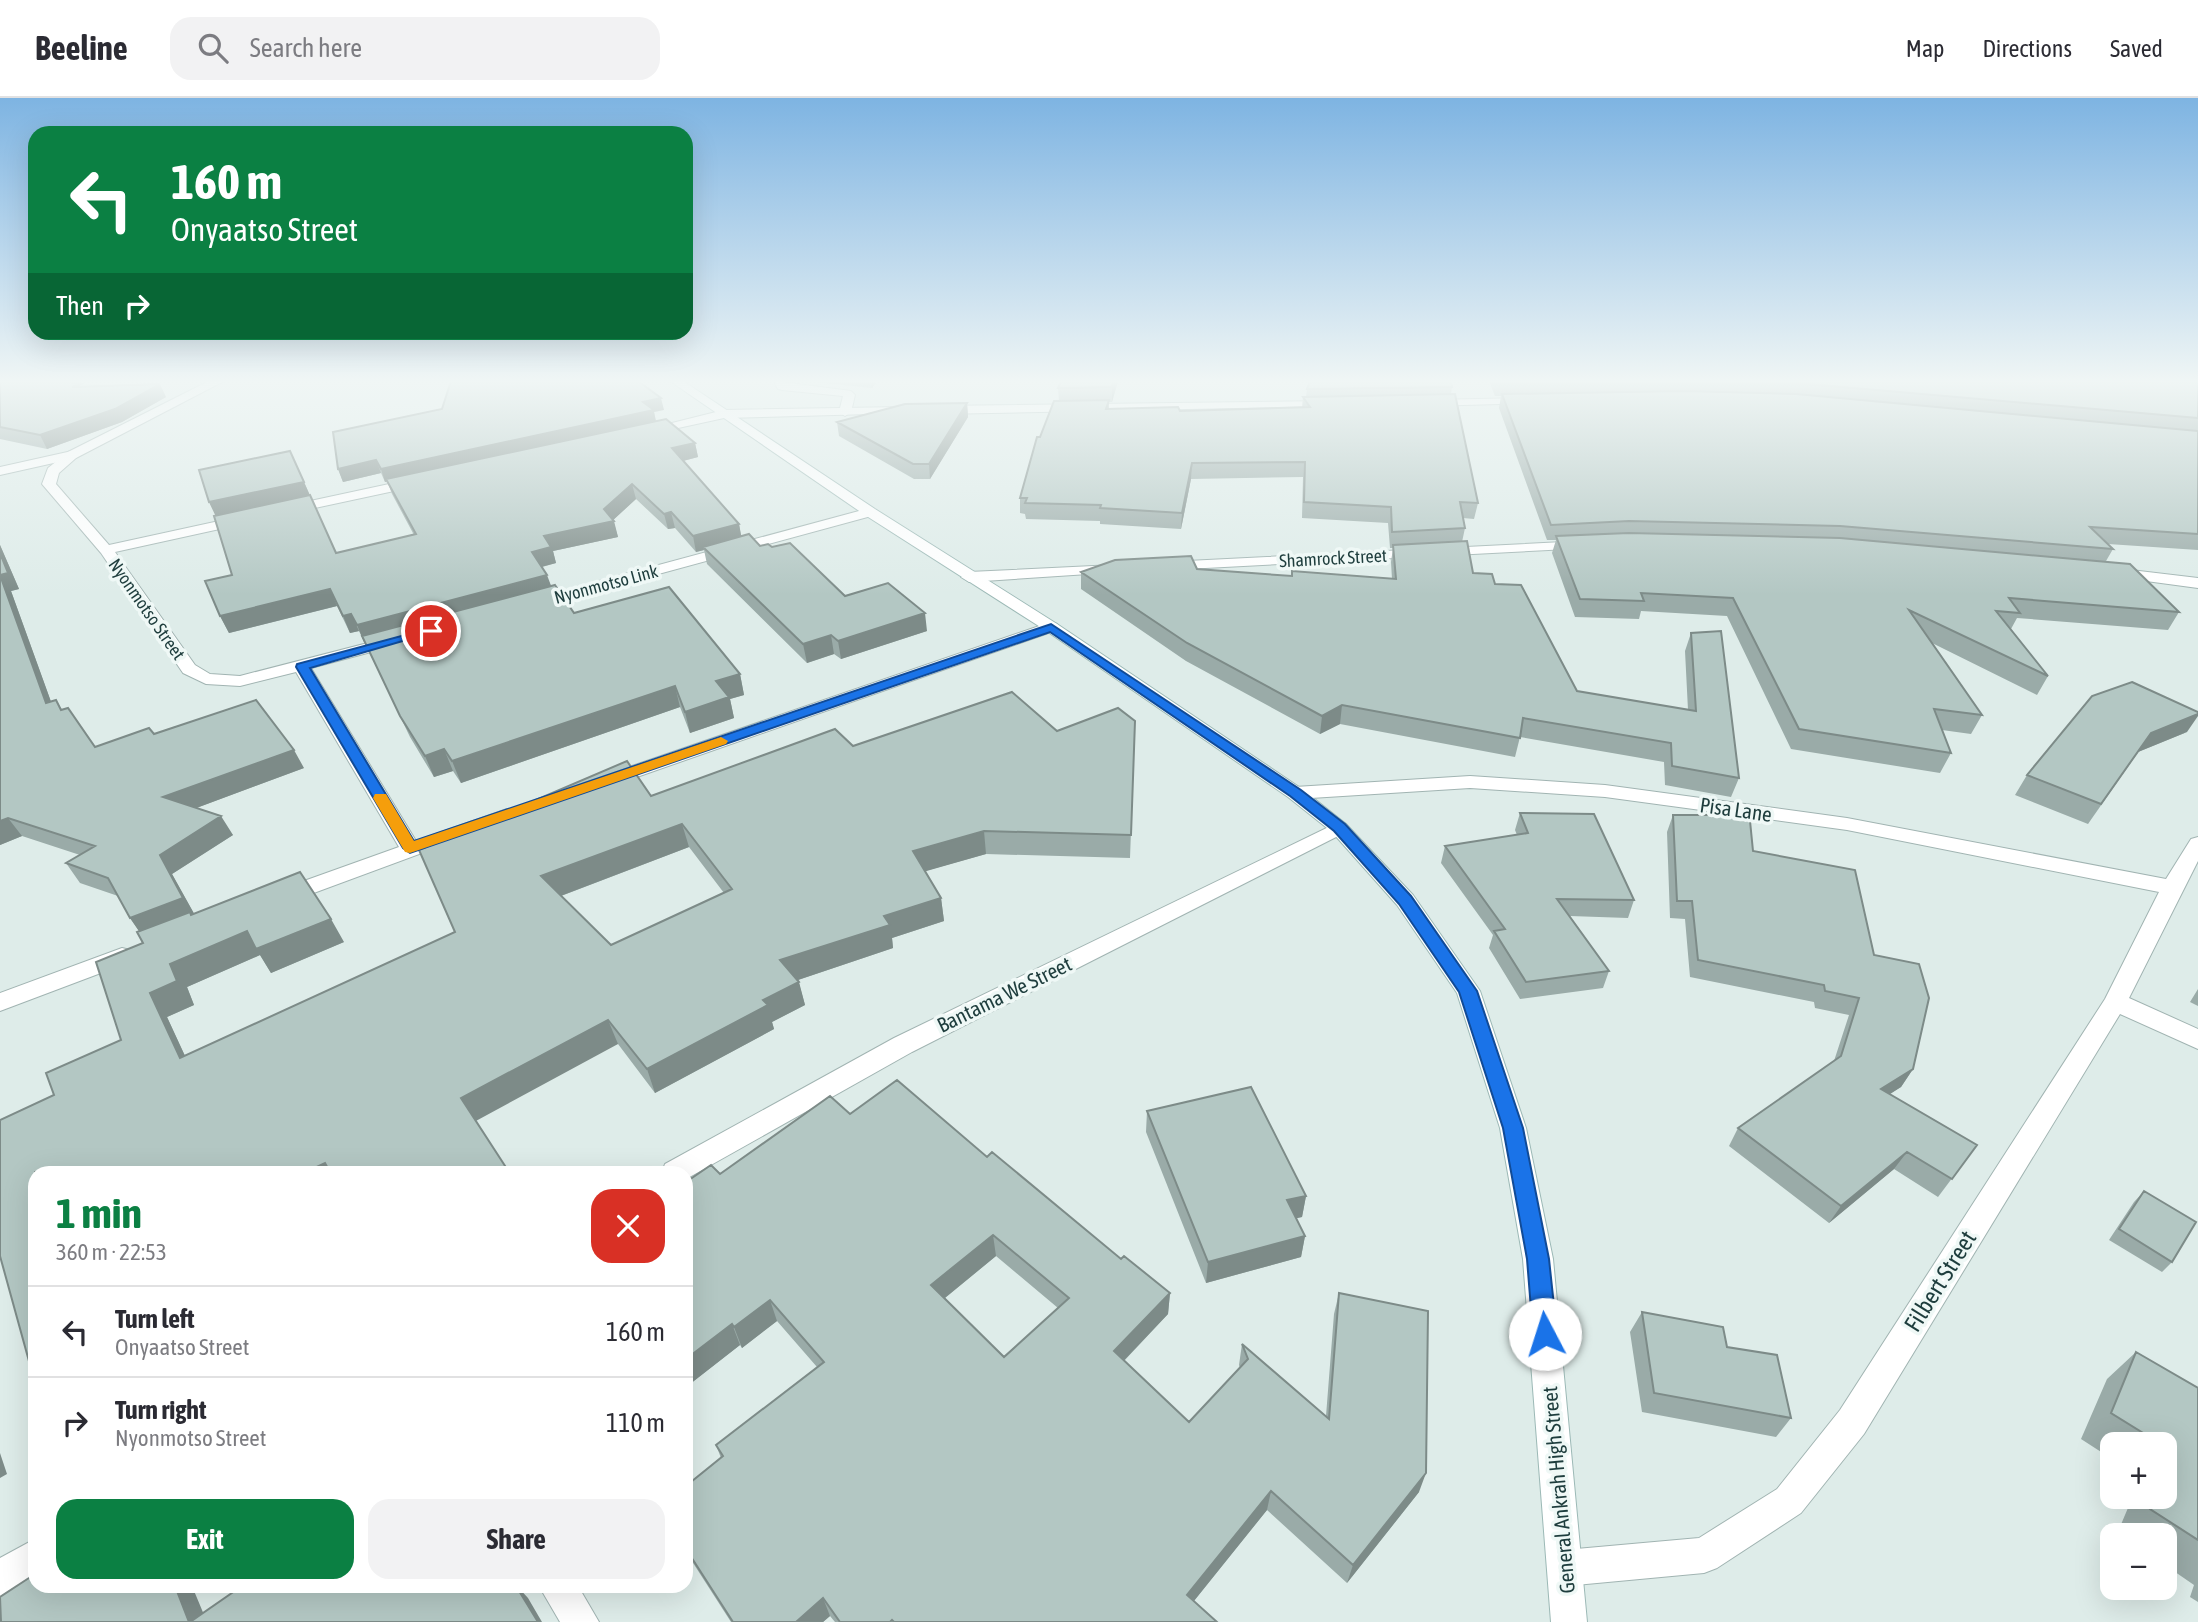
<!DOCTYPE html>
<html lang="en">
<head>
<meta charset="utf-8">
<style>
  body { margin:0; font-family:"Asap Condensed",sans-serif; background:#f2f2f3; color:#2b2b33; height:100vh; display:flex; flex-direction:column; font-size:26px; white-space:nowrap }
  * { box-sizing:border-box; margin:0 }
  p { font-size:23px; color:#7c7c81 }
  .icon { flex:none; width:38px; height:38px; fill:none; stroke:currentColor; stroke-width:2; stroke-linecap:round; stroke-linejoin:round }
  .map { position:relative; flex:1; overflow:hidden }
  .panel { position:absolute; left:28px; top:1068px; width:665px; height:427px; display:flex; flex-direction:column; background:#fff; border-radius:21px; box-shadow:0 7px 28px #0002 }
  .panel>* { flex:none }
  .banner { position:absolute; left:28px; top:28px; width:665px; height:214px; border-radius:21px; box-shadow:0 7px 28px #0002; background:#0b8043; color:#fff; overflow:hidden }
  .buttons { position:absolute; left:2100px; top:1334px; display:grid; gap:14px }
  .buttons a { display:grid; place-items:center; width:77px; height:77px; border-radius:14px; background:#fff; box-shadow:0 7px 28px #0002; font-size:35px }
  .pin { position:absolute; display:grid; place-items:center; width:60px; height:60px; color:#fff; margin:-30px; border:4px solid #fff; border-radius:50%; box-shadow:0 2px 7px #0007 }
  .me { position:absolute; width:77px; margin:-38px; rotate:355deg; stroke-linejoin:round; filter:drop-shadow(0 0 5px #0008) }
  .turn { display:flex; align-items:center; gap:24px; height:147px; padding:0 28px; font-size:32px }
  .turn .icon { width:91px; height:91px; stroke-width:2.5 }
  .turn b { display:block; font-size:49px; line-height:60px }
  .then { display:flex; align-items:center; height:66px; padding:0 28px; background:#0003; gap:14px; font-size:26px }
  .round { display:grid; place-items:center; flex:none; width:74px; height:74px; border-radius:21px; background:#f2f2f3 }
  .overview { display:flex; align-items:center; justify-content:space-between; height:119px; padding:0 28px }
  h1 { font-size:42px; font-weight:700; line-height:52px; color:#0b8043 }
  .button { display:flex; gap:14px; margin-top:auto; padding:14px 28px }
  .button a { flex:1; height:80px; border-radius:21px; background:#0b8043; color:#fff; font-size:28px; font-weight:700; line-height:80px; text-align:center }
  .button a+a { background:#f2f2f3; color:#2b2b33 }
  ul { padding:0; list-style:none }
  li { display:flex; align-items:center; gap:21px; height:91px; padding:0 28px; border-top:2px solid #e1e1e2 }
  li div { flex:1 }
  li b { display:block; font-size:26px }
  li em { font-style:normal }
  header { display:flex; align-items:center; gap:42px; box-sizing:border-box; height:98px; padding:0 35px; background:#fff; border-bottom:2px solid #e1e1e2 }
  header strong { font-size:33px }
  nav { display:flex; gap:38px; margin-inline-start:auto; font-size:24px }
  .search { width:490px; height:63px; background:#f2f2f3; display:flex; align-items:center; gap:18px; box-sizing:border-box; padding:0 24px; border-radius:21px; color:#7c7c81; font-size:26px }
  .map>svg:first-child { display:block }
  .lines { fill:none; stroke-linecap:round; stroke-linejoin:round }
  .lane-casing { stroke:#a1b4b2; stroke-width:2 }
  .street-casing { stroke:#a1b4b2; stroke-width:2 }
  .secondary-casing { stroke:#9cb9b6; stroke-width:2 }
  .lane { fill:#fff; fill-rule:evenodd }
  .street { fill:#fff; fill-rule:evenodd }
  .secondary { fill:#fff; fill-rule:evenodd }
  .wall { fill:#9aaba8; fill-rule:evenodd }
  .shaded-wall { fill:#7d8b88 }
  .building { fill:#b3c7c3; stroke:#7d8b88; stroke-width:2; fill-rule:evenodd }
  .route { fill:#1a73e8; stroke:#114b97; stroke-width:2 }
  .slow { fill:#f59e0b }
  .labels { text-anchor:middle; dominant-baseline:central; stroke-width:7; stroke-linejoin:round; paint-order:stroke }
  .far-street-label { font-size:18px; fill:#1e3d3d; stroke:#eff8f6 }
  .street-label { font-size:21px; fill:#1e3d3d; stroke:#eff8f6 }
  .near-street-label { font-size:24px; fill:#1e3d3d; stroke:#eff8f6 }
</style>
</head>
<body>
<header>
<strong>Beeline</strong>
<div class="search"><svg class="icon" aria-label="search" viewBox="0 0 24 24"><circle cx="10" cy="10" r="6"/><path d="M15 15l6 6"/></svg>Search here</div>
<nav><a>Map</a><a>Directions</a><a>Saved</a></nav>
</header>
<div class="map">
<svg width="2198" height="1524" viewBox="0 0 2198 1524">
  <rect width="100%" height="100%" fill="#deece9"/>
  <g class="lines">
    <g class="lane-casing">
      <path id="lane" d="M774,283L851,293L855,297L851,314L845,318L839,314L843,298L782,292L778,291Z
        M72,353L78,357L76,360L0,377V369Z"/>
    </g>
    <g class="street-casing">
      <path id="street" d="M209,283H224L76,360L59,375L56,386L109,447L242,418L247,419V425L115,454L195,567L210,576L240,578L395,538L401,540L403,543L401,546L311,570L416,743L507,711L514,713L517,717L514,721L292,803L284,805L276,803L273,798L276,793L399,749L296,574L240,588L206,586L183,575L101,455L42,386L48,370L68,354Z
        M1529,300L1535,303L1533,305L1428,308L1422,305L1428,302Z
        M1330,303L1336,306L1334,308L938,316L932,312L938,308Z
        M903,309L907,311V315L724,320L646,337L640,333L724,312Z
        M417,380L422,381V387L287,416L280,412L287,408Z
        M870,410L877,414L875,417L541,508L535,510L527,505L529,502Z
        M1583,443L1590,447L1588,450L1167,472L1160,468L1167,464Z
        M1114,467L1119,468L1121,471L1119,474L969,484L961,479L969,474Z
        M2114,470L2198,480V490L2109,478L2106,475Z
        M1051,524L1057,526L1059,529L1057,532L614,687H600L597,683L600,679Z
        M1470,678L1605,687L1847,720L2166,781L2191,741L2198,739V763L2129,900L2198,931V951L2120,916L1864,1336L1801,1415L1717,1470L1704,1475L1565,1488L1552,1483L1547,1470L1552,1457L1565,1452L1699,1440L1777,1391L1840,1312L2105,901L2159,794L1847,732L1605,699L1470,690L1295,701L1285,695L1295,689Z
        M1339,724L1346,726L1349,730L1346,734L912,954L686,1081V1074H662L665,1066L894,940Z
        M122,850L130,852L133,858L130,864L0,913V895Z
        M35,1441V1479L0,1499V1460Z
        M539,1488H578L599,1524H560Z"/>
    </g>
    <g class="secondary-casing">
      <path id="secondary" d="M670,283H683L875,411L1057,526L1302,691L1346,726L1413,797L1480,893L1526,1030L1553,1161L1587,1524H1551L1523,1161L1500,1030L1457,895L1397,807L1332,734L1288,699L1045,532L865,417Z"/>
    </g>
    <use href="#lane" class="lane"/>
    <use href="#street" class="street"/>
    <use href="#secondary" class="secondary"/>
  </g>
  <path class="wall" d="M0,283L82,289L166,299L122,324L47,351L0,341Z
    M804,283H877L872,290Z
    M1118,283L1112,304H1109V311L1180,313L1302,310L1303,299H1306L1307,291L1452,289L1451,296L1478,405L1474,421L1463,420L1465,430L1462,444L1473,475L1495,486L1577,593L1688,612L1685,553L1691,535L1739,680L1731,699L1665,687L1664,664L1520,639L1515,659L1340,626L1320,636L1186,563L1081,491V474L1197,471L1292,478L1392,481L1391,464L1393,450H1390L1388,425L1302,420L1303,379L1191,381L1181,431L1100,426V423L1026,421L1025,416L1020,415V400L1040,339L1059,303L1058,290Z
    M1489,283H2198V452L2108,446L2113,451L2106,463L2179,514L2168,532L2017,520L2011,531L2048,578L2037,597L1932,545L1982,617L1971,636L1942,632L1951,655L1940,675L1791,651L1727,518L1641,513L1639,521L1575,519L1552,455L1556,442H1547L1499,310L1501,298H1495Z
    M967,305L968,319L930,381H914L839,338L837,324Z
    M664,312L654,314L656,323L695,345L698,359L683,363L739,426L741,438L760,448L772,449L845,498L927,533L841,561L834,556L807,565L707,466L704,452L696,454L675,430L668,431L636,401L613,422L618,439L553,453L556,465L542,469L551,488L574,515L740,576L744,597L730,601L734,620L690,635L680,609L461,685L453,673L434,679L410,639L359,533L350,535L337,508L229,535L220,518L232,477L216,417L209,404L290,353L336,455L414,437L392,396L387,383L385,384L381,375L343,384L338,371Z
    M0,447L19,491L11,493L51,604L56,602L62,612L95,649L154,636L304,670L196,710L233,737L172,776L194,816L344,844L271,875L260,857L187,889L194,907L167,919L185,958L455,834L651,698L853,648L1057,633L1135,623L1130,760L986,756L925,773L941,800L944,823L892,840L893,850L798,882L805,907L772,924L774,931L655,995L618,946L54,997L121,942L143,845L139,833L130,820L118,798L80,785L66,765L80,757L22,738L0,747ZM689,749L724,795L611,847L561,798Z
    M2187,634L2138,654L2088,726L2015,697L2027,677Z
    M1520,715L1634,802L1628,820L1570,818L1609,873L1603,890L1520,901L1489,850L1493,837L1441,765L1445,748L1517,737L1515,732Z
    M1673,717L1742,722L1753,753L1874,857L1913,971L1901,989L1889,996L1977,1047L1938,1099L1894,1071L1829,1125L1729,1048L1738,1030L1834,963L1849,917L1815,910L1814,904L1690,879L1685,821L1670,820L1667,734Z
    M2198,891V908L2190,904Z
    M1147,1013L1306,1098L1302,1119L1296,1120L1305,1138L1301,1159L1206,1185L1146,1034Z
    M850,1016L987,1059L1121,1161L1170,1195L1168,1216L1124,1263L1189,1324L1240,1270L1239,1267L1242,1246L1326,1318L1334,1216L1339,1195L1419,1394L1347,1485L1267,1412L1194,1503L1217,1524H835L830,1518L823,1524H731L686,1454V1388L721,1360L716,1347L817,1269L777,1223L742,1250L740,1247L690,1286L686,1282V1084L720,1076ZM996,1158L1058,1210L1004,1259L945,1200Z
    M2144,1093L2172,1164L2162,1174L2109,1142L2134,1104Z
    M1642,1214L1727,1249L1791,1320L1776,1339L1642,1314L1630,1234Z
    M2136,1254L2198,1290V1504L2190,1499L2194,1487L2165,1467V1437L2117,1436L2133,1398H2165V1346H2112V1361L2081,1341L2107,1281Z"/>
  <path class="shaded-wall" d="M872,283H877L872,290Z
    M1114,283H1118L1112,304V289Z
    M160,286L166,299L122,324L47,351L40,337Z
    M661,300L664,312L654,314L656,324L385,384L381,371Z
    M967,305L968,319L930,381L929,366Z
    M695,345L698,359L675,365L672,350Z
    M376,362L381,375L343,384L338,371Z
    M1192,365L1191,381L1181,431L1182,415Z
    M304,384L311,400L217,421L209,404Z
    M632,386L636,401L611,424L614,423L618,439L553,453L556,465L537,470L532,454L544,438L604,411Z
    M671,414L675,430L668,431L664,416Z
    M739,426L742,442L703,449L704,452L696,454L693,438Z
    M0,447L19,491L11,493L58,623L46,605L0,477Z
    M547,477L553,493L364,544L357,527Z
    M330,491L337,508L229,535L220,518Z
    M925,515L927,533L841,561L838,543Z
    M351,516L359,533L350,535L343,518Z
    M831,537L834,556L807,565L803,546Z
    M740,576L744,597L730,601L734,620L690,635L685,614L716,583Z
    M675,588L680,609L461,685L452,663Z
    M1342,607L1340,626L1320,636L1322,618Z
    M2198,616V618L2187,634L2138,654L2088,726L2151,635Z
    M444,651L453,673L434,679L425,658Z
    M294,652L304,670L175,718L163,699Z
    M221,718L233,737L172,776L196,819L143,839L130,820L160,757Z
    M8,720L22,738L0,747V723Z
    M682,726L689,749L550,802L541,778Z
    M984,733L986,756L916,776L913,753Z
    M941,800L944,823L892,840L893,850L786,886L780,862L884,818Z
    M331,821L344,844L271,875L260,857L187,889L194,907L167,919L197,984L180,960L150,895L170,866L247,833Z
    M799,884L805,907L772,924L774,931L655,995L647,971L763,902Z
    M608,922L618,946L474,1024L461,1000Z
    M1913,971L1901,989L1870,1009L1881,991Z
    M1907,1054L1894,1071L1829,1125L1841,1108Z
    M325,1065L332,1074H306Z
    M1306,1098L1302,1119L1284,1123L1287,1102Z
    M993,1137L996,1158L935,1208L931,1187Z
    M1305,1138L1301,1159L1206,1185L1208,1164Z
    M1170,1195L1168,1216L1113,1274L1114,1253Z
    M770,1202L777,1223L742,1250L734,1229Z
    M732,1226L740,1247L690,1286L686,1277V1261Z
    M0,1355L7,1376L0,1380Z
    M1426,1375L1419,1394L1347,1485L1353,1467Z
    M1271,1393L1267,1412L1185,1514L1187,1497Z
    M175,1488H192L207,1524H189Z
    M516,1488H517L528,1500L542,1524H538Z
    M823,1500L830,1518L823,1524H796Z"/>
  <path class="building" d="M0,283H65L81,286L72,289L160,286L115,311L40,337L0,329Z
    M451,283H638L661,300L643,304L654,312L381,371L376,362L338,371L333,334L442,311Z
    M1061,283H1114L1112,289L1058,290Z
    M1310,283H1451L1452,289L1307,291Z
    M1497,283H1586L1498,285Z
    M1737,283H2198V320L1796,285Z
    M1684,293L1796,296L2198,333V436L2090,429L2113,451L1840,428L1629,423L1551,427L1502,296Z
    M1455,296L1478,405L1460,404L1465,430L1392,434L1391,409L1304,404L1305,364L1192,365L1182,415L1100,410L1101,407L1025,405L1027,400H1020L1037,339H1040L1054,303L1109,302L1106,311L1178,309L1180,313L1310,309L1303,299Z
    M967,305L929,366H913L837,324L905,306Z
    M666,321L695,345L672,350L739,426L693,438L671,414L664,416L632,386L604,411L614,423L544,438L551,449L532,454L547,477L357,527L351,516L343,518L330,491L220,518L205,483L232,477L214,418L310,397L336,455L416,436L386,381Z
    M290,353L304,384L209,404L199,372Z
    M1629,435L1840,440L2130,466L2179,514L2009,500L2020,515L1996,513L2048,578L1909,512L1982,617L1934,611L1951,655L1799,631L1733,500L1641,495L1644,503L1580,501L1556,438Z
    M749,436L760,448L768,446L772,449L790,445L845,498L888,485L925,515L838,543L831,537L803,546L703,449Z
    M1467,443L1473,475L1492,476L1495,486L1521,487L1577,593L1696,613L1691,535L1721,533L1739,680L1672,668L1671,645L1523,620L1520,640L1342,607L1322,618L1187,545L1081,474L1115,462L1191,458L1197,471L1292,478V473L1396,481L1393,447Z
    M0,455L8,475L0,477L46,605L56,602L61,612L68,610L95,649L149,630L154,636L256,602L294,652L163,699L221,718L160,757L183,800L130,820L108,780L66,765L95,748L8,720L0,723Z
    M555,487L574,515L669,489L740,576L716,583L729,599L685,614L675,588L452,663L444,651L425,658L400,618L362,538Z
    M2132,584L2198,614V616L2151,635L2101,706L2027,677L2092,598Z
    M1012,594L1057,633L1118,610L1135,623L1131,737L984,733L913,753L941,800L884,818L890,827L780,862L799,884L763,902L768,907L647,971L608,922L461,1000L509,1074H330L325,1065L306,1074H35V1285L0,1158V1022L54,997L46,975L121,942L96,864L143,845L137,834L190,814L191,817L300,774L331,821L256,851L247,833L170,866L177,883L150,895L180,960L455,834L419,752L627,663L651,698L835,631L853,648ZM682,726L732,791L611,847L541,778Z
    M1520,715L1594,716L1634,802L1557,801L1609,873L1526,884L1494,833L1505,831L1445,748L1528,735Z
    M1673,717H1742V722L1750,723L1753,753L1855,772L1874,857L1919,866L1929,900L1913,971L1881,991L1977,1047L1952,1081L1907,1054L1841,1108L1738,1030L1841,958L1859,900L1825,893L1824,887L1698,862L1692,803H1677Z
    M897,982L987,1059L992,1054L1121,1161L1124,1158L1170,1195L1114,1253L1189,1324L1248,1261L1242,1246L1329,1321L1339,1195L1428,1213L1426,1375L1353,1467L1271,1393L1187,1497L1217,1524H894L892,1522L890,1524H840L823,1500L796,1524H733L686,1451V1388L723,1358L716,1347L824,1264L770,1202L734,1229L732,1226L686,1261V1084L711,1067L720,1076L830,998L850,1016ZM993,1137L1069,1200L1004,1259L931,1187Z
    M1251,989L1306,1098L1287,1102L1305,1138L1208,1164L1147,1013Z
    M2144,1093L2196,1124L2172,1164L2119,1131Z
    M1642,1214L1723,1229L1727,1249L1777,1257L1791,1320L1654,1295Z
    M2136,1254L2198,1290V1442L2150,1411L2155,1398H2165V1374L2173,1353L2165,1348V1346H2161L2111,1315Z
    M35,1476V1488H175L189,1524H1L0,1499Z
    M242,1488H516L538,1524H190Z"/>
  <linearGradient id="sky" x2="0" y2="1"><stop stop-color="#7eb4e2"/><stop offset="0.57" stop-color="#f0f6f5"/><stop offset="1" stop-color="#f0f6f5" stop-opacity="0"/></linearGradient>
  <rect width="2198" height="497" fill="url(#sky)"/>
  <path class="route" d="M1051,526L1301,692L1345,726L1411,798L1477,893L1523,1030L1549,1161L1557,1236L1553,1244L1545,1247L1537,1244L1533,1236L1527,1161L1503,1030L1459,894L1399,806L1334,733L1290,698L1050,534L410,755L403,750L296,569L297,566L431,530L437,533L310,570L414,743Z"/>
  <path class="slow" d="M721,639L728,643L726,646L410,755L405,754L373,700L375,696H386L414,743Z"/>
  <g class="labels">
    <g class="far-street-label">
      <text transform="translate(1333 460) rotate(-3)">Shamrock Street</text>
      <text transform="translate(606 486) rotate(-15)">Nyonmotso Link</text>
      <text transform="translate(147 511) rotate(55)">Nyonmotso Street</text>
    </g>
    <g class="street-label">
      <text transform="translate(1736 711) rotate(8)">Pisa Lane</text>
      <text transform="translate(1004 896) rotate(-26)">Bantama We Street</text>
      <text transform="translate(1558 1392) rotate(-95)">General Ankrah High Street</text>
    </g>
    <g class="near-street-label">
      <text transform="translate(1940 1183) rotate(-58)">Filbert Street</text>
    </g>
  </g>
</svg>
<div class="buttons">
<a>+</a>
<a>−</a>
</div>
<div class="pin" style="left:431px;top:533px;background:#d93025"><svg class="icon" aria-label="arrive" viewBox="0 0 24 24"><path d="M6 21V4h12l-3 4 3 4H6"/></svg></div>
<svg class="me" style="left:1545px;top:1236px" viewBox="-20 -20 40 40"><circle r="19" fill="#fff"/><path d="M0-13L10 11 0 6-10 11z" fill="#1a73e8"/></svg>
<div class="banner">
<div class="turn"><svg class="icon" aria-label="left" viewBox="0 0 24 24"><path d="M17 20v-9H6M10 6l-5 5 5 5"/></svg><div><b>160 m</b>Onyaatso Street</div></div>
<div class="then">Then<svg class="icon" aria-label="right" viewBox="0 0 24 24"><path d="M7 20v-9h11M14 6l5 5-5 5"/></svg></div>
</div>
<section class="panel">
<div class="overview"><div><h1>1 min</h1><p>360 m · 22:53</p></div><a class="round" style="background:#d93025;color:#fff"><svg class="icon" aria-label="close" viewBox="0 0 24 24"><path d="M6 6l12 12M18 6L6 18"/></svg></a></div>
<ul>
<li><svg class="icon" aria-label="left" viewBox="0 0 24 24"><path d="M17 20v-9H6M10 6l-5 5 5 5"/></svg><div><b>Turn left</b><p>Onyaatso Street</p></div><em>160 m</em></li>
<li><svg class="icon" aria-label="right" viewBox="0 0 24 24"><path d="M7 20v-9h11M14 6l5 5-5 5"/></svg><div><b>Turn right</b><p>Nyonmotso Street</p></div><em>110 m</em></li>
</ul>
<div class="button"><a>Exit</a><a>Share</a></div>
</section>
</div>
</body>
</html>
